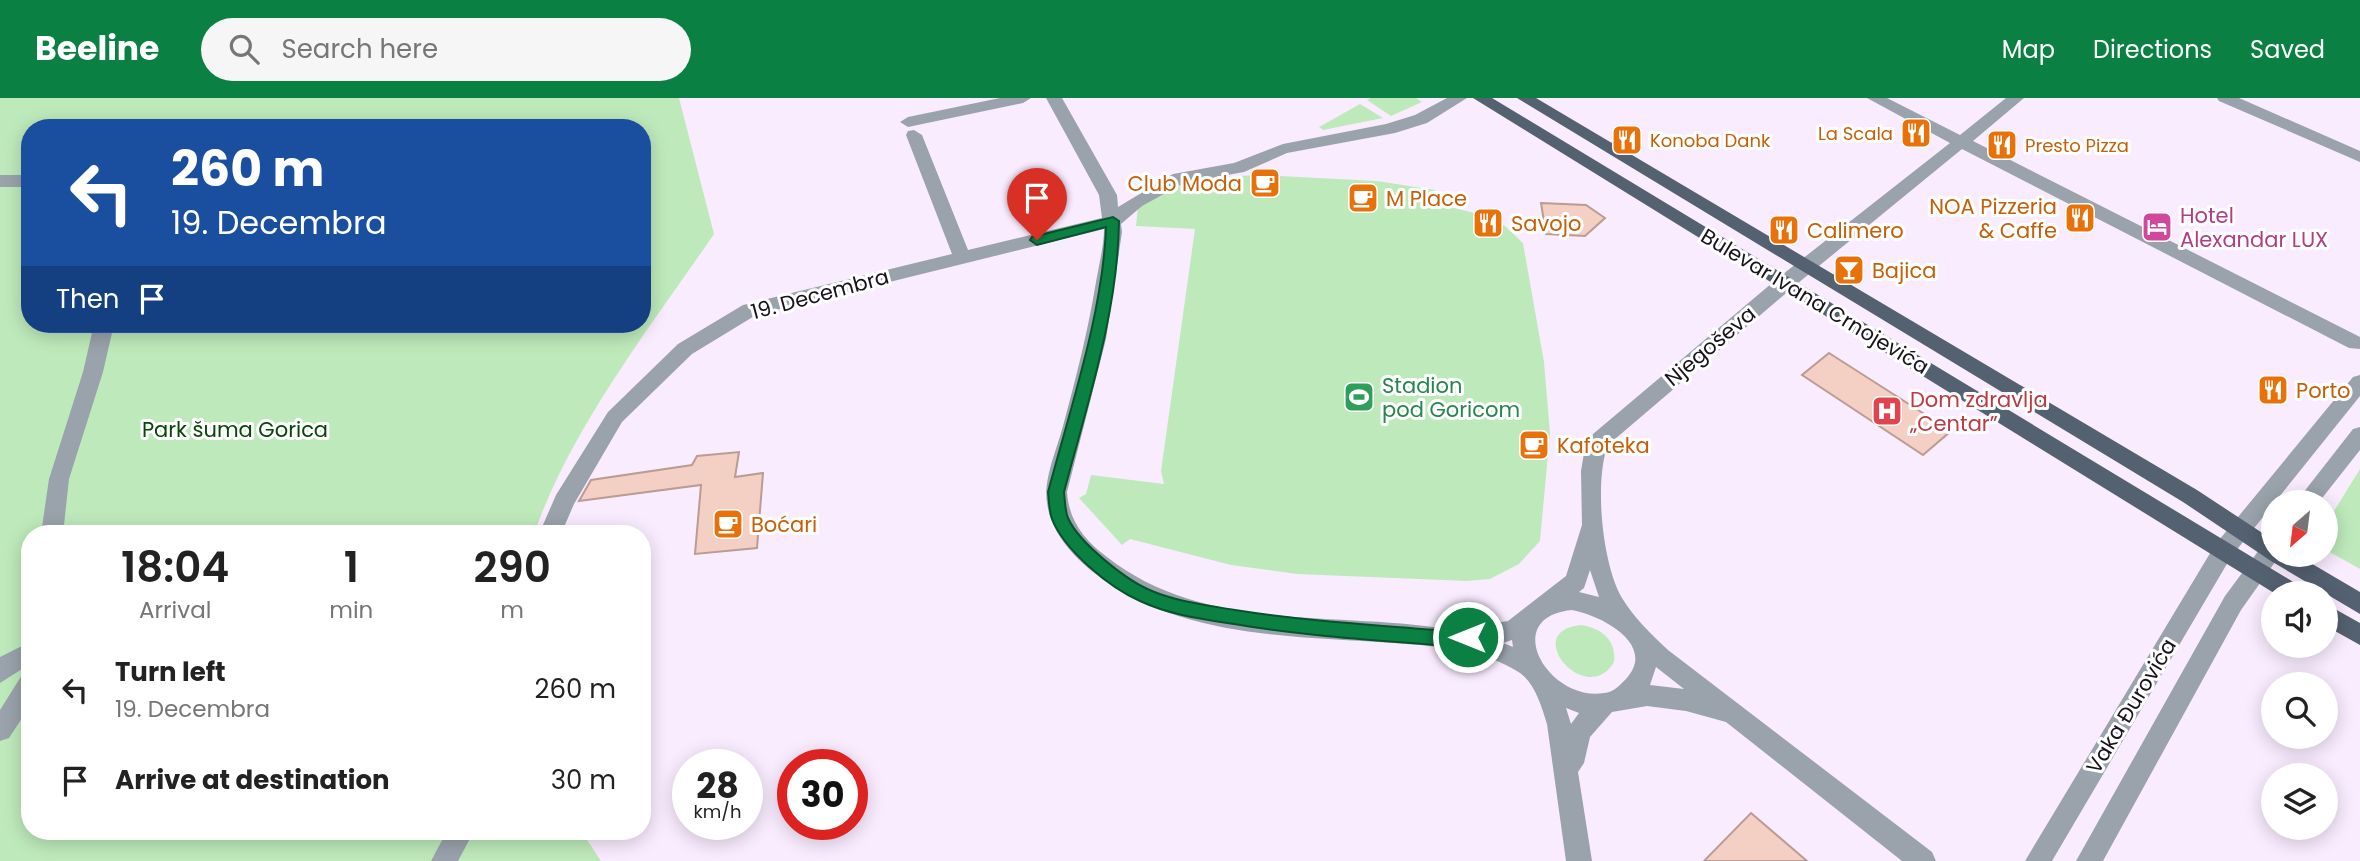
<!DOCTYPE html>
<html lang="en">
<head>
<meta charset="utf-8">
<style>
  body { margin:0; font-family:Poppins,sans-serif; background:#f6f6f6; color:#222; height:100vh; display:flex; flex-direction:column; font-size:26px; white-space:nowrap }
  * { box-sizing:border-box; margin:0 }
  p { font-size:23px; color:#767676 }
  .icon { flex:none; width:38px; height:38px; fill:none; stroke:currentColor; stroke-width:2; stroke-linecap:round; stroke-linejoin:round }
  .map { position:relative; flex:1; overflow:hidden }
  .sheet { position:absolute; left:21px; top:427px; width:630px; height:315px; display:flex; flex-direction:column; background:#fff; border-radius:28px; box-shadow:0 4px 18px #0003 }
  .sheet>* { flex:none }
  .top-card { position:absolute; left:21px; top:21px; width:630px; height:214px; border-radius:28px; box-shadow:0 4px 18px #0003; background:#1a4fa0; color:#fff; overflow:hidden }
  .needle { width:46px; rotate:208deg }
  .tools { position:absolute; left:2261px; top:392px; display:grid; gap:14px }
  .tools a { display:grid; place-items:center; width:77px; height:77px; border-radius:50%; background:#fff; box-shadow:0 4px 18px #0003; font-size:35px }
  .speed { position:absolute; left:672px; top:651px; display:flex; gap:14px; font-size:35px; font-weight:700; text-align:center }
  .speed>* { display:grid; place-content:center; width:91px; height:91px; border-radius:50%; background:#fff; box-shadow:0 4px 18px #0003; line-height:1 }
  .speed small { font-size:18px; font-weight:400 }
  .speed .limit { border:10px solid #d22; background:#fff; color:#111 }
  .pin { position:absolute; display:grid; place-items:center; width:60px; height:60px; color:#fff; margin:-72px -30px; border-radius:50% 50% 50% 0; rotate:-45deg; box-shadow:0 0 7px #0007 }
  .pin .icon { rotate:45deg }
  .me { position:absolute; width:77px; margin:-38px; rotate:270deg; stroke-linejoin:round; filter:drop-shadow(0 0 5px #0008) }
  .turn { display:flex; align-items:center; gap:24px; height:147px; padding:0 35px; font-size:32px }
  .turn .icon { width:91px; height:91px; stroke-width:2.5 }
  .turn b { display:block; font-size:49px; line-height:60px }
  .then { display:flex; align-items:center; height:66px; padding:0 35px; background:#0003; gap:14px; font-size:26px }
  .eta { display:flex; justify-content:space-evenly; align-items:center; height:119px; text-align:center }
  .eta b { font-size:42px; font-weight:600; line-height:49px }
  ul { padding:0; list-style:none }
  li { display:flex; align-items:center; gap:21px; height:91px; padding:0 35px }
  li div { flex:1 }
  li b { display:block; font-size:26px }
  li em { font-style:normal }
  header { display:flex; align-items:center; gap:42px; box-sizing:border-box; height:98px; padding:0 35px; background:#0b8043; color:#fff }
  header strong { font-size:33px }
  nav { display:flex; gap:38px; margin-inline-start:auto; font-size:24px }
  .search { width:490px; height:63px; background:#f6f6f6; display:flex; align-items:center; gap:18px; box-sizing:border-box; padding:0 24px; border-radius:38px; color:#767676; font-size:26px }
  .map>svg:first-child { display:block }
  .green { fill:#beeabb; fill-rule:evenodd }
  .building { fill:#f3cfc4; stroke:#b99c93; stroke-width:2 }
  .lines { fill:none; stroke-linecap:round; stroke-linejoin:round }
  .minor { fill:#9aa2ab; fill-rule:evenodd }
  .major { fill:#546171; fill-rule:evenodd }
  .route { fill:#0b8043; stroke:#07532c; stroke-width:2 }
  .labels { text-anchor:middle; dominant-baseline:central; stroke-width:6; stroke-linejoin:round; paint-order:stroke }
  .far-food-label { font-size:18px; fill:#c56008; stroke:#fff; text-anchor:start }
  .food-label { font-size:21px; fill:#c56008; stroke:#fff; text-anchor:start }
  .hotel-label { font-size:21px; fill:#b23c85; stroke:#fff; text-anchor:start }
  .street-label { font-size:21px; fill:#18121a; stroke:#fff }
  .leisure-label { font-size:21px; fill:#27864d; stroke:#fff; text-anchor:start }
  .health-label { font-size:21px; fill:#be3a42; stroke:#fff; text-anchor:start }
  .park-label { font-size:21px; fill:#064707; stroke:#fff }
</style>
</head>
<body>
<header>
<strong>Beeline</strong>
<div class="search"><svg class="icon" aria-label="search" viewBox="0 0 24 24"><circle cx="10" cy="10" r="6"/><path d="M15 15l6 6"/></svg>Search here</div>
<nav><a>Map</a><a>Directions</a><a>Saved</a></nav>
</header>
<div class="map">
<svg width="2360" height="763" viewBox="0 0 2360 763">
  <rect width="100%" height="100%" fill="#faecff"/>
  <path class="green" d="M0,0H679L714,136C651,228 571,330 534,436H30V733H581L601,763H0ZM30,30H642V226H30Z
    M1371,0H1416L1422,4L1391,18L1367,2Z
    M1360,6L1383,20L1323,32L1319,29Z
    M1258,77L1377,83L1435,92L1431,104L1482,117L1505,128L1523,145L1544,264L1550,335L1540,443L1519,466L1490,481L1467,483L1297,476L1231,467L1130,441L1122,447L1079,400L1086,396L1091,377L1164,386L1161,373L1195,131L1136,128L1138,109L1183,86L1217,89V79Z
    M2360,371V471L2326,452V426Z
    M1581,527C1601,530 1617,542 1614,564C1587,611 1519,533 1581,527Z"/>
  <path class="building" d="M1541,105L1586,107L1605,120L1585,138L1546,136Z
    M1829,255L1951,333L1923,357L1802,277Z
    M739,354L735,379L763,375L757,450L695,456L701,387L579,403L591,382L692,367L697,358Z
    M1751,715L1807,763H1704Z"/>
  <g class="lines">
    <path class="minor" d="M1000,0H1031L1023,5L908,29L900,24L908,19Z
      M1046,0H1062L1117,97L1118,109L1173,76L1234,65L1283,46L1386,26L1415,17L1447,0H1467L1427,25L1395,35L1287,55L1244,74L1184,85L1142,108L1121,126L1122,134L1106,241L1067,394C1069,423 1084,442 1107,459C1208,538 1342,511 1460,533L1469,529L1508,523L1566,478L1582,427L1581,373L1584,355L1593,336L1778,180L1950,45L1867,0H1887L1960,37L2006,0H2024L1973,43L2360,239V251L2349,250L1962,51L1792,190L1608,347C1594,382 1602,466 1622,500C1634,520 1651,536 1668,552L1932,754L1936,763H1902L1726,624L1686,613L1647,608L1612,614L1590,639L1584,665L1578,674L1592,763H1566L1547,626C1542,610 1535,585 1520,575C1484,551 1435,548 1393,545C1291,538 1177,540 1093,474C1072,457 1051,434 1047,405C1043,382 1057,351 1063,328C1076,280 1088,233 1096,184C1099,166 1104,148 1104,131L756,217L692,256L622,324L574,406L561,436H539L556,397L608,314L678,246L743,207L952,156L906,37L908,33L914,32L922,37L968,152L1102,120L1099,97ZM1590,472L1599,499L1579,494L1584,490ZM1572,512C1600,517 1658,546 1626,581C1619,588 1614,594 1604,595C1548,604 1499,519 1572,512ZM1512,542L1513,549L1503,545ZM1656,569L1684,591L1650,587ZM1566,610L1579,615L1571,626Z
      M2217,0H2239L2360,53V64L2219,3Z
      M0,77H30V89H0Z
      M94,226H114L103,274L69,381L63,436H41L49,381L83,274Z
      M2360,277V298L2231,459L2052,763H2025L2215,447L2353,279Z
      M2360,329V352L2319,404H2296L2353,331Z
      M2273,441V457H2280L2241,512L2103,763H2076L2225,498L2265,444Z
      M30,544V566L0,585V559Z
      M30,574V608L9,640L0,643V612L22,577Z
      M447,733H474L458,763H431Z"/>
    <path class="major" d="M1473,0H1492L2300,488L2303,495H2274Z
      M1517,0H1536L2197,392L2273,442V457H2297L2360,494V516L2271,463L2183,404Z
      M2326,506L2360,525V547L2326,528Z"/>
  </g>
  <path class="route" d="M1113,119L1119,123C1118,215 1087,306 1064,394C1065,403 1065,413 1068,420C1079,445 1127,483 1152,493C1178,504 1207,507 1235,512C1305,523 1376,527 1447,533L1475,534L1477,539L1475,544L1447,548C1376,542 1304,538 1234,526C1202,521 1170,517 1140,503C1110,490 1064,452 1052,421C1049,413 1049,403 1048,394C1070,311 1103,215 1106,129L1037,147L1030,142L1032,139Z"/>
  <defs>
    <g id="restaurant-square" transform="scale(1.575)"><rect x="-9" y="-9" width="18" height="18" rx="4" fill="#e8710a" stroke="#fff"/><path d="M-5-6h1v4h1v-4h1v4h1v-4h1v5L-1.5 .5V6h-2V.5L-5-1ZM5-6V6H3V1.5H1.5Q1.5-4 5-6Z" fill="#fff"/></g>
    <g id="cafe-square" transform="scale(1.575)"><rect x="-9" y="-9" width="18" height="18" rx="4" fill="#e8710a" stroke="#fff"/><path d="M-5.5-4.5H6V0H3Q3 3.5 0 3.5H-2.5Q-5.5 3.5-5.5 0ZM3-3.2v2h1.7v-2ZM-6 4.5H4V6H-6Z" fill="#fff"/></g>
    <g id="hotel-square" transform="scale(1.575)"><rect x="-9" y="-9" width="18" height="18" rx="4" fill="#d1479c" stroke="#fff"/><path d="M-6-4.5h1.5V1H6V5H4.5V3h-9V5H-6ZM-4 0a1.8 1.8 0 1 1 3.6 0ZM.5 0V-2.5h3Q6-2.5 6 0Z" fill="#fff"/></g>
    <g id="bar-square" transform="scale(1.575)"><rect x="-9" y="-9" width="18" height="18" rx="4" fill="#e8710a" stroke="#fff"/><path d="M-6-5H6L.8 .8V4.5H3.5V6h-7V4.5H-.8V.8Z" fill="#fff"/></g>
    <g id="stadium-square" transform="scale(1.575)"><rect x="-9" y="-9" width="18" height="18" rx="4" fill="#2e9e5b" stroke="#fff"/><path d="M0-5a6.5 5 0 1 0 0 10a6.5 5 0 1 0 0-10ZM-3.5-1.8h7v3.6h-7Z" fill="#fff"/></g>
    <g id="hospital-square" transform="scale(1.575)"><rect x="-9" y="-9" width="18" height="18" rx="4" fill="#e0444e" stroke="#fff"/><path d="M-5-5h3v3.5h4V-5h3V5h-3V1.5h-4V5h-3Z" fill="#fff"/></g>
  </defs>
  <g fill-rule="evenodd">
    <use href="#restaurant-square" x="1916" y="35"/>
    <use href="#restaurant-square" x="1627" y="42"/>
    <use href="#restaurant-square" x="2002" y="47"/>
    <use href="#cafe-square" x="1265" y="85"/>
    <use href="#cafe-square" x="1363" y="100"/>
    <use href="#restaurant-square" x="2080" y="120"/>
    <use href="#restaurant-square" x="1488" y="125"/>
    <use href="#hotel-square" x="2157" y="129"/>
    <use href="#restaurant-square" x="1784" y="132"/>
    <use href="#bar-square" x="1849" y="172"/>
    <use href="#restaurant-square" x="2273" y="292"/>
    <use href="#stadium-square" x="1359" y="299"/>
    <use href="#hospital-square" x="1887" y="313"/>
    <use href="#cafe-square" x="1534" y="347"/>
    <use href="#cafe-square" x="728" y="426"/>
  </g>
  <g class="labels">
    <g class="far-food-label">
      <text x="1893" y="35" text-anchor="end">La Scala</text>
      <text x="1650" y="42">Konoba Dank</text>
      <text x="2025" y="47">Presto Pizza</text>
    </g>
    <g class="food-label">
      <text x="1242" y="85" text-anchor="end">Club Moda</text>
      <text x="1386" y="100">M Place</text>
      <text x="2057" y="108" text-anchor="end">NOA Pizzeria<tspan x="2057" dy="24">&amp; Caffe</tspan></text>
      <text x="1511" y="125">Savojo</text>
      <text x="1807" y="132">Calimero</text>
      <text x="1872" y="172">Bajica</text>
      <text x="2296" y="292">Porto</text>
      <text x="1557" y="347">Kafoteka</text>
      <text x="751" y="426">Boćari</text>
    </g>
    <g class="hotel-label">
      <text x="2180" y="117">Hotel<tspan x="2180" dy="24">Alexandar LUX</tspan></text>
    </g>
    <g class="street-label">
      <text transform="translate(820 196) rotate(-15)">19. Decembra</text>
      <text transform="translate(1815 203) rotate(31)">Bulevar Ivana Crnojevića</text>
      <text transform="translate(1710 248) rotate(-40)">Njegoševa</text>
      <text transform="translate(2131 608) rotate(-59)">Vaka Đurovića</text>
    </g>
    <g class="leisure-label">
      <text x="1382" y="287">Stadion<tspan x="1382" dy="24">pod Goricom</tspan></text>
    </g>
    <g class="health-label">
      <text x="1910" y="301">Dom zdravlja<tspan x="1910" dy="24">„Centar”</tspan></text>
    </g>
    <g class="park-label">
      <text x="235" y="331">Park šuma Gorica</text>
    </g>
  </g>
</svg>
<div class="tools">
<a><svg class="needle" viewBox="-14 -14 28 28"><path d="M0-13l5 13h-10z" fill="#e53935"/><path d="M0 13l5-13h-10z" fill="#767676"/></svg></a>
<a><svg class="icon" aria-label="sound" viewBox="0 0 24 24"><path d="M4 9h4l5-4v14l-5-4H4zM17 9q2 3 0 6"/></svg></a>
<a><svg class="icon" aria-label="search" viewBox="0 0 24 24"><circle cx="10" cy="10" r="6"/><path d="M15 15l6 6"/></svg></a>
<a><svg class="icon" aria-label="layers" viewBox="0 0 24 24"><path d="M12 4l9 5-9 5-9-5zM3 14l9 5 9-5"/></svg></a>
</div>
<div class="speed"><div>28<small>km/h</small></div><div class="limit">30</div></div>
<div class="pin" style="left:1037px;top:142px;background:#d93025"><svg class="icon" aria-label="arrive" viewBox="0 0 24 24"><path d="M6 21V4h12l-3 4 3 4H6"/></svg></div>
<svg class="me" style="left:1468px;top:539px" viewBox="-20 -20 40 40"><circle r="17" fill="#0b8043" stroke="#fff" stroke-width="3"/><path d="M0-11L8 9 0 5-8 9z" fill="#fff"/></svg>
<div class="top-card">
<div class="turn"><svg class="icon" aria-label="left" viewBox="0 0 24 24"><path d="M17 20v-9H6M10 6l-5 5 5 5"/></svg><div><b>260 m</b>19. Decembra</div></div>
<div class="then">Then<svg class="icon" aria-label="arrive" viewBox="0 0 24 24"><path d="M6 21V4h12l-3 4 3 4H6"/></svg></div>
</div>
<section class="sheet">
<div class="eta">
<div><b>18:04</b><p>Arrival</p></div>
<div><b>1</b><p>min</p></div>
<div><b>290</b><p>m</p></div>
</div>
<ul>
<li><svg class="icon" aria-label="left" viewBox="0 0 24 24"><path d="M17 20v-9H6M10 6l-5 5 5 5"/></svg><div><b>Turn left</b><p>19. Decembra</p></div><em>260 m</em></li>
<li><svg class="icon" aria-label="arrive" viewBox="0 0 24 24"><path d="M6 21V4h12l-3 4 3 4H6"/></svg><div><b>Arrive at destination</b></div><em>30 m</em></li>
</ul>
</section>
</div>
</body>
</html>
